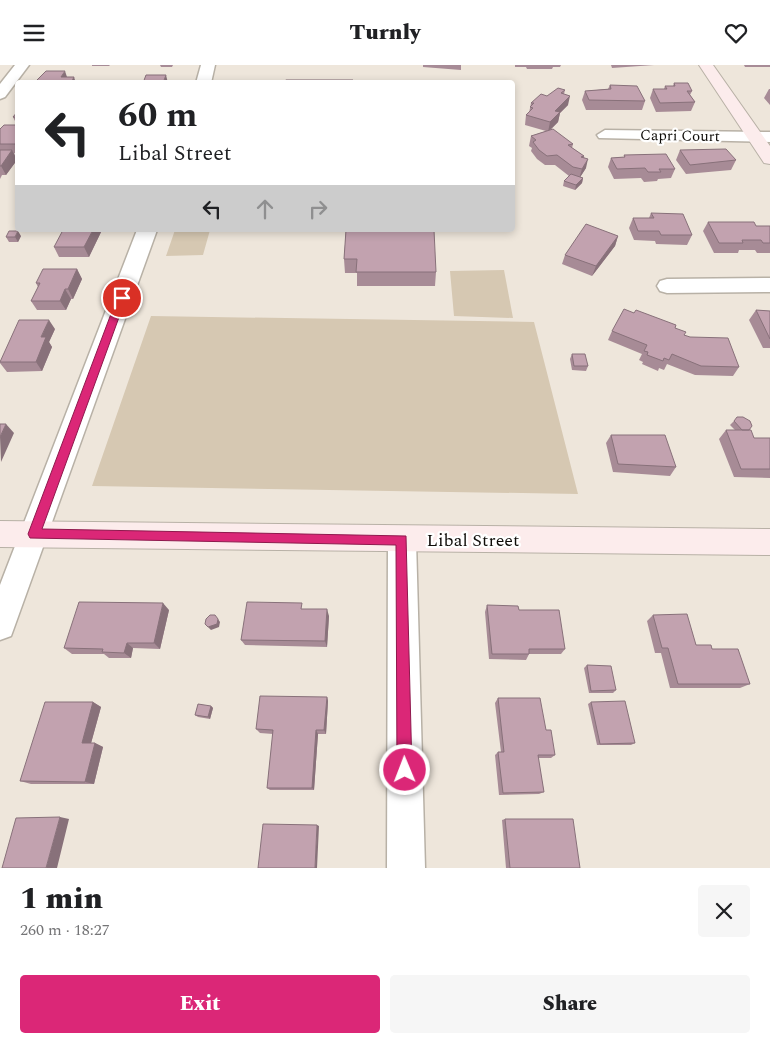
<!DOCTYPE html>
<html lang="en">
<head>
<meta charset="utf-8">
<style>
  body { margin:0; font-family:Spectral,serif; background:#f6f6f6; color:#202124; height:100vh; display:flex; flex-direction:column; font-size:19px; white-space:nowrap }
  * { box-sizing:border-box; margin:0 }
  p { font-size:16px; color:#757577 }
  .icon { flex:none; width:28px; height:28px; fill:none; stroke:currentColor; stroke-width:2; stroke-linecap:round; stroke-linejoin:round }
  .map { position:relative; height:803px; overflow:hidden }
  .details { display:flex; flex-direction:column; background:#fff; flex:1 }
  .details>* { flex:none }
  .hud { position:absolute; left:15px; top:15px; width:500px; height:152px; border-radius:5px; box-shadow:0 2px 8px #0003; background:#fff; color:#202124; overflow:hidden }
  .pin { position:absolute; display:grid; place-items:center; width:42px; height:42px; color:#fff; margin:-21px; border:2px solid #fff; border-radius:50%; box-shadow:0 1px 5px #0007 }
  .me { position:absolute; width:55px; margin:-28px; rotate:359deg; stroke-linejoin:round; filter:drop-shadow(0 0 4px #0008) }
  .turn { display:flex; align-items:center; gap:18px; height:105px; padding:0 20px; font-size:22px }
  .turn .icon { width:65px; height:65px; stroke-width:2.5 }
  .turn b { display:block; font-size:35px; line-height:42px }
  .lanes { display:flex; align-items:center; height:48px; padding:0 20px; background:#0003; justify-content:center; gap:25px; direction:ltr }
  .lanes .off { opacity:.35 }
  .round { display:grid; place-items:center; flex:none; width:52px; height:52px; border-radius:5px; background:#f6f6f6 }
  .head { display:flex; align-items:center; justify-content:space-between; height:85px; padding:0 20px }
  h1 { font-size:30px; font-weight:800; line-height:38px }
  .cta { display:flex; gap:10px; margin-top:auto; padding:10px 20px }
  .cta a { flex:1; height:58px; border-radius:5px; background:#db2777; color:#fff; font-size:20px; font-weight:800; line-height:58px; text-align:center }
  .cta a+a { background:#f6f6f6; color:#202124 }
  header { display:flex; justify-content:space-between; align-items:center; height:65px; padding:0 20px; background:#fff; font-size:22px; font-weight:800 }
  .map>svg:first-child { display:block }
  .green { fill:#d6c8b2 }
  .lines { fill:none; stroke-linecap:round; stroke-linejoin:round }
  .street-casing { stroke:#b8b1a6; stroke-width:3 }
  .secondary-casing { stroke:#b8b1a6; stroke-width:2 }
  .street { fill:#fff; fill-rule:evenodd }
  .secondary { fill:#fcecec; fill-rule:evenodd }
  .wall { fill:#a78b96 }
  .shaded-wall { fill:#88717a }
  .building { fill:#c2a2af; stroke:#88717a }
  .route { fill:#db2777; stroke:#8e194d }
  .labels { text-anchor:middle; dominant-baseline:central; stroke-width:4.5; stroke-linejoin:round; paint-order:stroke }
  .far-street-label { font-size:15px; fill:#0d0b07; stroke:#fff }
  .street-label { font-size:18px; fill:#0d0b07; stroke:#fff }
</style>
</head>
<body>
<header><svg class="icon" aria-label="menu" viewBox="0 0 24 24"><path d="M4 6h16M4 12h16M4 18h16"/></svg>Turnly<svg class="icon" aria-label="heart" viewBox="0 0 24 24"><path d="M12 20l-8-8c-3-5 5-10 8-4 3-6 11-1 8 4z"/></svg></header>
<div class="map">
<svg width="770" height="803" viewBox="0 0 770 803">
  <rect width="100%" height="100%" fill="#eee6db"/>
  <path class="green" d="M175,165H210L203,190L166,191Z
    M504,205L513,253L454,251L450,206Z
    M151,251L534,257L578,429L92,421Z"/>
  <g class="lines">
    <g class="street-casing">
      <path id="street" d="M15,0H29L5,32L0,34V19Z
        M201,0H215L211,18H196Z
        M605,65L770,67V77L599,73L597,70Z
        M137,165H157L15,560L11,571L0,575V520Z
        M770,213V227L667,228L660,226L657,221L660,216L667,214Z
        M402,462L412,466L416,475L425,803H387L388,475L392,466Z"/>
    </g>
    <g class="secondary-casing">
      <path id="secondary" d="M699,0H713L770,81V99L764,98Z
        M0,456L770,464V490L0,482Z"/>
    </g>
    <use href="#street" class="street"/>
    <use href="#secondary" class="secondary"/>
  </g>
  <path class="wall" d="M92,0H110L109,1H92Z
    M160,0H173L172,2H161Z
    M423,0H461V5L423,2Z
    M515,0H561L560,2H553L552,4H527L526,2H515Z
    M603,0H654L612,3L611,0Z
    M744,0H770V2H745Z
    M674,18L692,26L690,30L695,37L691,46L656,47L650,33L653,24H664L665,21H673Z
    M610,20L645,36L642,45H586L582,35L585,26L608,24Z
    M769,24H770V40L764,33Z
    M565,25L564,29L568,40L560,48L558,57L549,66L573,79L572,83L584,91L586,103L580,112L583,113L582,118L575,125L563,121L564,116L569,111L555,100H545L537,94L531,86L532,83L529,81L531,71L546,66L525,60L526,50L529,48L531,38L547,31Z
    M13,52H18V89L14,88L17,95L6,110H2L0,114V64L17,60Z
    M680,85L736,95L731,105L686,109L676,95Z
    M624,90L675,104L671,113L658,114L657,116L644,117L641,113L614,114L608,102L611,93L624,92Z
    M651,148L692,170L687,180L656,179L655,176L634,175L629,163L633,153H649Z
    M708,157L756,161H770V188H757L755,185H739L738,188H714L703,166Z
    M102,165L89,192H59L54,182Z
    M346,165L436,207L435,221H357V208H345L344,194Z
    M21,171L18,177H9L6,172Z
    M618,171L615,181L592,211L562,199L565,190Z
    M77,204L82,214L73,234H71L66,245H37L31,236L38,222L36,218Z
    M756,245L770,246V283H763L749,255Z
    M675,263L684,270L739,302L733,311L695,310L667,299L664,305L659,303L658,306L642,299L643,297L639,295L642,289L608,275L612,266Z
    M55,264L49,277L52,282L42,306L7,307L0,298V296Z
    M572,289L588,301L586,306L572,305L570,294Z
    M734,356L749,365L754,373H770V413L734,412L719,374L726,365H735L730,360Z
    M611,370L676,402L670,411L613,407L606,378Z
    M487,540L519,545L565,584L561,589H529L526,595L489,594L485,547Z
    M304,544L329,551L327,582L245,580L241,575Z
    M169,545L160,584L133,583L131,593H109L104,589H72L64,583Z
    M653,550L696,580L750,619L740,623H670L661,588H655L647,556Z
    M587,600L616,625L613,628H589L584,603Z
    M327,632L328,636L326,669H318L314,725H270L267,723L273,669L260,668L256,664Z
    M498,633L546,665L555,690L551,693H538L544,727L539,729L499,730L495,690L498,687H501L495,638Z
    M93,637L101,642L91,678H95L103,682L94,719H31L20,716Z
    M591,637L635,678L631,680H597L588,639Z
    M211,641L213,643L210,654L198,652L195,650Z
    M505,754L580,803H506L502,755Z"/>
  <path class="shaded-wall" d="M65,6L68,15L61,12Z
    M166,10L168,18H163Z
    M74,12L76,18H71Z
    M570,31L568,40L560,48L558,57L548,67L550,57L555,46Z
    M12,85L17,95L6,110L1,101Z
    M588,94L586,103L579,114L582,104Z
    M583,113L582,118L575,125L576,120Z
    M93,165H102L89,192L84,182Z
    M18,166L21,171L18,177L15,172Z
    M618,171L615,181L592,211L596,201Z
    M77,204L82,214L73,234L68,224Z
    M65,224L71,234L66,245L60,236Z
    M49,255L55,264L49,277L52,282L42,306L36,297L41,272Z
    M6,359L14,368L1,397L0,372Z
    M163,538L169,545L160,584L154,578Z
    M327,544L329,551L327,582L325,576Z
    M218,554L220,557L219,562L211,565L208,562Z
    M127,578L133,583L131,593L124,588Z
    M327,632L328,636L326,669L324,665Z
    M93,637L101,642L90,682L82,678Z
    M211,641L213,643L210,654L208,652Z
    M316,665L318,669L314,725L312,723Z
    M95,678L103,682L94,719L85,717Z
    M60,752L69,754L57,803H46Z
    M317,760L319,761L317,803H315Z"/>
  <path class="building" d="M46,6H65L61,12H74L71,18H35L36,16Z
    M146,10H166L163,18H143Z
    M286,15H353L356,18H282Z
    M674,18H688L692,26H687L695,37L660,38L653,24H667L665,21H675Z
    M610,20L637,21L645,36L589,35L585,26L611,24Z
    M558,23L565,25L561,28L570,31L555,46L560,47L550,57L526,50L533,43L530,42L534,38H531L541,29L547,31Z
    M18,46V52H13Z
    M4,60H18V77L16,79H0V64Z
    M553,64L573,79L568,80L584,91L581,92L588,94L582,104L573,102L557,90L547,91L539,85L533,77L536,75L531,71Z
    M726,84L736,95L690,100L680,85Z
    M0,85H12L1,101H0Z
    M666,89L675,104H659L661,107H648L645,103L617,104L611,93L625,92L624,90Z
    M571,109L583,113L576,120L564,116Z
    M651,148L683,149L692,170H661L659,166H638L633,153H654Z
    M708,157H754L756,161H770V178H763L761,175H742L743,178H719Z
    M586,159L618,171L596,201L565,190Z
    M63,165H93L84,182H54Z
    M346,165H434L436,207H356L357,194H344Z
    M9,166H18L15,172H6Z
    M43,204H77L68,224H65L60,236H31L40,218H36Z
    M624,244L634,248L636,245L676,260L675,263L686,267L684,270L690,272L728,273L739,302L701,301L672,289L669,295L664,293L663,296L647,290L648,287L644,286L647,280L612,266Z
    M756,245L770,246V274Z
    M19,255H49L41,272H46L36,297H0Z
    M572,289H585L588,301H574Z
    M737,352H743L750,356L752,361L749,365H742L734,356Z
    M0,359H6L0,372Z
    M726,365H751L754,373H770V404H741Z
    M611,370H665L676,402L618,399Z
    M79,537L163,538L154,578H127L124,588L102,587L103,584L64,583Z
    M247,537L302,538L301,544H327L325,576L241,575Z
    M487,540L518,541L519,545H559L565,584H529V589H492Z
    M687,549L696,580H711L712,584H738L750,619H678L668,583H662L653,550Z
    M210,550H215L218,554L217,559L208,562L205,559L206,554Z
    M587,600L611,601L616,625L591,626Z
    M260,631L327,632L324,665H316L312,723H267L273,665L256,664Z
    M498,633H540L546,665H551L555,690H538L544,727L503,728L498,687H504Z
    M625,636L635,678L600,679L591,637Z
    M45,637H93L82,678H95L85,717L20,716Z
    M198,639L211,641L208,652L195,650Z
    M60,752L46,803H2L16,753Z
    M505,754H573L580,803H510Z
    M263,759L317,760L315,803H258Z"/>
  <path class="route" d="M122,230L126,233L42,464L406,471L412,705L410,710L405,713L399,710L397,705L396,480L30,473L28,469L117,233Z"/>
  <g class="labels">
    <g class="far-street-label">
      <text transform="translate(680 71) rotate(1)">Capri Court</text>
    </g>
    <g class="street-label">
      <text x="473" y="475">Libal Street</text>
    </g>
  </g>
</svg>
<div class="pin" style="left:122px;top:233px;background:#d93025"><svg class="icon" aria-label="arrive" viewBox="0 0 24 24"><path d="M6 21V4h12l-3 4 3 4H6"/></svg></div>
<svg class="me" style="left:405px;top:705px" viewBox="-20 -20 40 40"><circle r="17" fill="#db2777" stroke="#fff" stroke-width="3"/><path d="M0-11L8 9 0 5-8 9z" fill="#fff"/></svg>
<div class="hud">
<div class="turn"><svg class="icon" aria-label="left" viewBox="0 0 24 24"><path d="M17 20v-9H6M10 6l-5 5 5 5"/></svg><div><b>60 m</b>Libal Street</div></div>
<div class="lanes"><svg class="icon" aria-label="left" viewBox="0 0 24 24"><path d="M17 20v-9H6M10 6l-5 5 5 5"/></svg><svg class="icon off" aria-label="ahead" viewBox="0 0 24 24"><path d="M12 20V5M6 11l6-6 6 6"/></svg><svg class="icon off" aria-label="right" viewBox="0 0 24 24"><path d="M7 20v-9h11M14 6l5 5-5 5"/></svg></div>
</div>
</div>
<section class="details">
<div class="head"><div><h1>1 min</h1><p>260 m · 18:27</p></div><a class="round"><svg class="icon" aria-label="close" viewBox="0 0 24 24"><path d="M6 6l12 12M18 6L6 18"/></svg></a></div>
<div class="cta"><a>Exit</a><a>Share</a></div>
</section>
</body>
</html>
